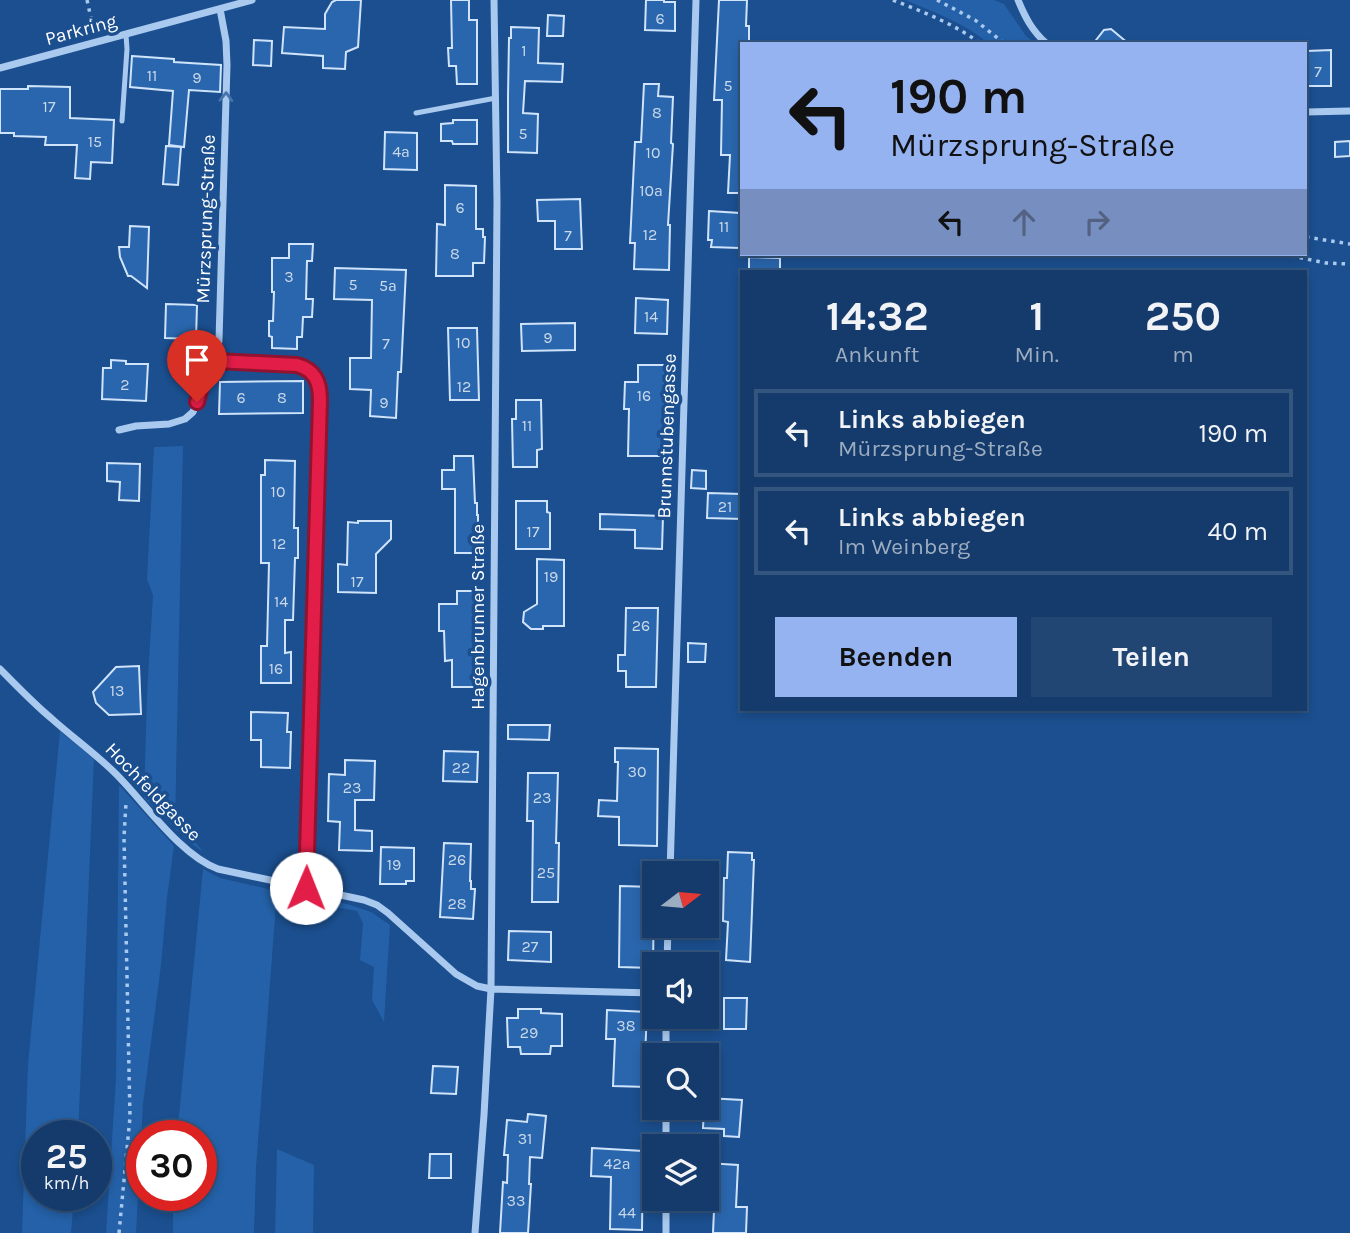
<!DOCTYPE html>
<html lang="de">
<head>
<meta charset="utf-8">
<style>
  body { margin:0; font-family:Karla,sans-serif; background:#214673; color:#f1f3f6; height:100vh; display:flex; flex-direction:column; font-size:26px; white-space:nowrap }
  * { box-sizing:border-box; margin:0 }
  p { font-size:23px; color:#9dadc1 }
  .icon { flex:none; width:38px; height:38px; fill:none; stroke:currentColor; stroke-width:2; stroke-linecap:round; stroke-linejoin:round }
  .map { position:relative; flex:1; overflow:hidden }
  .sheet { position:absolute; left:740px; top:270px; width:567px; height:441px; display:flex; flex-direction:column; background:#143b6b; border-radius:0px; box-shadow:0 4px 10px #0003,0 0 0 2px #33557e }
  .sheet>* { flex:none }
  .guide { position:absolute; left:740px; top:42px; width:567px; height:214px; border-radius:0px; box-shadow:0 4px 10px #0003,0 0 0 2px #33557e; background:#95b2f1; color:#111; overflow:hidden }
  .needle { width:46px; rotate:74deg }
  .controls { position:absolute; left:642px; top:861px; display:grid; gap:14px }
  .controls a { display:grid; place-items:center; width:77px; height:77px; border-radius:0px; background:#143b6b; box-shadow:0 4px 10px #0003,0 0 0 2px #33557e; font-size:35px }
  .speed { position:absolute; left:21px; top:1120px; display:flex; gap:14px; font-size:35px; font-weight:700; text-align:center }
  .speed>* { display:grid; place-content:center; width:91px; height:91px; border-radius:50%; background:#143b6b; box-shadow:0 4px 10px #0003,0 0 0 2px #33557e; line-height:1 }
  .speed small { font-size:18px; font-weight:400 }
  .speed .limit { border:10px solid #d22; background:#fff; color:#111 }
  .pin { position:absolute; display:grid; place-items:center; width:60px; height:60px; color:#fff; margin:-72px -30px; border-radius:50% 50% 50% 0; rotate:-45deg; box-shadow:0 0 7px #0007 }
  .pin .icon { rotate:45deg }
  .me { position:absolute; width:77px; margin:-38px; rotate:1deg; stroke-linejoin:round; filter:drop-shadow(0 0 5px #0008) }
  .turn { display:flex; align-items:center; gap:24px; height:147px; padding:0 35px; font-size:32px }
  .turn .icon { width:91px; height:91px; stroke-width:2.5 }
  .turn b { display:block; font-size:49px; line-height:60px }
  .lanes { display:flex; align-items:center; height:66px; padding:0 35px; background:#0003; justify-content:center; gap:35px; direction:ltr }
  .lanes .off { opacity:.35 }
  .eta { display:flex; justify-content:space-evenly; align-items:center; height:119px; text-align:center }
  .eta b { font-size:42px; font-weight:700; line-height:49px }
  .action { display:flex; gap:14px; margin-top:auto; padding:14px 35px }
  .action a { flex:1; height:80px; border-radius:0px; background:#95b2f1; color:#111; font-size:28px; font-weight:700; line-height:80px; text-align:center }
  .action a+a { background:#214673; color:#f1f3f6 }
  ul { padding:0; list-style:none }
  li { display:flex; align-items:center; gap:21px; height:88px; margin:0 14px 10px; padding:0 21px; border:4px solid #33557e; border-radius:0px }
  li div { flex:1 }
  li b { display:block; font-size:26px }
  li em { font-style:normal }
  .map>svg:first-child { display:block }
  .green { fill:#2461a8 }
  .building { fill:#2a66ad; stroke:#cfe3fa; stroke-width:2 }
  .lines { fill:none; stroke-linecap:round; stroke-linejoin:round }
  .path { stroke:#a9c9ee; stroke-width:3.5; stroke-dasharray:3.5 5; stroke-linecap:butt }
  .lane { stroke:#a9c9ee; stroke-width:5 }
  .street { stroke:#a9c9ee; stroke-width:7 }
  .oneway { stroke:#4674ac }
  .route-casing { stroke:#92132f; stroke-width:18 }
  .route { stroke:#e11d48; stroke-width:12 }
  .labels { text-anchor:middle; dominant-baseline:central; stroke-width:7; stroke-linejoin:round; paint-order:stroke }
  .number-label { font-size:16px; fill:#cad9ea }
  .street-label { font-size:19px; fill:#fff; stroke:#1b4f8f }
</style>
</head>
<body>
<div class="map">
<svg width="1350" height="1233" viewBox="0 0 1350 1233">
  <rect width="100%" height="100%" fill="#1b4f8f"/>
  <path class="green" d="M905,0H994L1004,4L1026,36L1036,44H989C965,23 934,12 905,0Z
    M183,446L175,826L190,835L203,852L188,841L144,798L147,694L153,595L147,579L154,447Z
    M60,731L94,759L78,1136H37V1195H74L71,1233H22L28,1064Z
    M119,785L174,846L167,898L161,965L143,1104L136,1233H106L116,1078Z
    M203,869L220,878L277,891L256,1168L254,1233H173V1195H201V1136H177Z
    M323,899L351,905L371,912L390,925L384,1022L372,1000L374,967L360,960L363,923L357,911L324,905Z
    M277,1149L314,1165L313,1233H275Z"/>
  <path class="building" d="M336,0H361L358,47L346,52L345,69L323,68V56L282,53L284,27L325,29V14L332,2Z
    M451,0H469V20H477V84H457L456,66H449L448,48H452Z
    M646,0H664V2H675V31L645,30Z
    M719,0H747L746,26H749V44H742V193H728L730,155H721L722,100H714Z
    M548,15L564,16L563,36H547Z
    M511,27L539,28L538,63L563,64L562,82L525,81L523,113L538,114L537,153L508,152V96L509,38H511Z
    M1111,29L1129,44H1093L1104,30Z
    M254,40L272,41L271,66L253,65Z
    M1331,50V86H1306V55H1308L1307,51Z
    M132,56L174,59V62L221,65L220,92L189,90L184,147L169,145L173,91L130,87Z
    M644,84H659L658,96L673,97L671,143L673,144L668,225H670L669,270L634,269L635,243H630L635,142H641Z
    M28,86L70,87V118L114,120L112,163L91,162L90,179L75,178L77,145H45L46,137L14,136V133H0V89H28Z
    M453,120H477V144H453L452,141H441V124L453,123Z
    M385,132L417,133V170L384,169Z
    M1350,141V156L1335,157V142Z
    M166,146L181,147L178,185L163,184Z
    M445,185L476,186V229H483V237H485L484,263H473V276H436L437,224L445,225Z
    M580,199L582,249H555V221H538L537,200Z
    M709,211L740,213L739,248L711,247L712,240H708Z
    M130,226L149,227L147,288L131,276H128L120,257L119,247H129Z
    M289,244H313L312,261H307L306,299H313L312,317H303L302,337H297V349L272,348V337L269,336V321H273L274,292H272V258H289Z
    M749,257L780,258V271H749Z
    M335,268L406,270L401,372H398L396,418L370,416L371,390L350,389V358H371L372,300L334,299Z
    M636,298L668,300L667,334L635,333Z
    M166,304L197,305L196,339L165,338Z
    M575,323V350L522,351L521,324Z
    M448,328H477L479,400H450Z
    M111,360L126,361V364H148L146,401L102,399L103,368H111Z
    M638,365H665L664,421H668V456H628L629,409H624L625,382H638Z
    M303,381V413L219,414L220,382Z
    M516,400H541L542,449L537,450V467H513L512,419H516Z
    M454,456H473L475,503H477V515H478V553H455V489H442V470H454Z
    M265,460L295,461L294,528H298V558H295L293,620H285V653L291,652V683H261V646H267L269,563H261V475H265Z
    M107,463L140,464L139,501L119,500L120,482L107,481Z
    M692,470L706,471V489L691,488Z
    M708,493L742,494V519L707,518Z
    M516,501H547V512L550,513V549H516Z
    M600,514L663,516L662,549L635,548V530L600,529Z
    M358,521H391V539L376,554V593L338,592V564L347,565L348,522L358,523Z
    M537,559L564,560V626H543V629H531L523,622L524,612L537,604Z
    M457,591H480L479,687H452V660L445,661L444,631H439V604H457Z
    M626,608H658L656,687H626V671H618V655H625Z
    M688,643L706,644L705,662H688Z
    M139,666L141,714L109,715L96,703L93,692L116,667Z
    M251,712L288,713L287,732H291L290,768L261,767V740H251Z
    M508,725H550L549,740L508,739Z
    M615,748L658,749L657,846L619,845V817L598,816L599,800L617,801L618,762H615Z
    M444,751L478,752L477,782L443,781Z
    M345,760L375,761L374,800H355V830L372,831V851L339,850L340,822L328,821L329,774L345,775Z
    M528,773H558L556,843H559L558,902H532L533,821H527Z
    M444,843L471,844L470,881H471V889H475L473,919L440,917Z
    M381,847L414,848V881H406V884H380Z
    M728,852L752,853V860H754L750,962L726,960L728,922L723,921L724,878H727Z
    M620,886L654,887L653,968L619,967Z
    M509,931L551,932V962L508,960Z
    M724,998H747L746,1029H724Z
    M518,1009H541V1013L562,1014V1046H551L550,1054H521L520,1047H508L507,1018H518Z
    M607,1010L647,1012L645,1056H648L647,1087L613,1086L615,1039H606Z
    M433,1066L458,1067L456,1094L431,1093Z
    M707,1098L742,1100L739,1137L724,1136V1129L703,1128L704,1108H707Z
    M528,1114L546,1116L542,1158L530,1157L529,1184H531L528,1233H500L503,1182L507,1183L508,1155H504L507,1120L527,1122Z
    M592,1148L643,1151L642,1230L610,1229L611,1177L591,1176Z
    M430,1154H451V1178H429Z
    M707,1163L738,1165L736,1207H747L746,1233H713L715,1188L707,1187Z"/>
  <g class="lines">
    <path class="path" d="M87,0L94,32
      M893,0C923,12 955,24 981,44
      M937,0L975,20L1005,44
      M1306,237L1350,244
      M1283,254L1326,263L1350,264
      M119,1233L130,1117L124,837L126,803"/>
    <path class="lane" d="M416,113L496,98
      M122,121L127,49L126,35"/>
    <path class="street" d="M1018,0C1025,17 1032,31 1047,44
      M0,68L252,0
      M1306,112L1350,111
      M216,361L297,365C311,369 317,377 320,391L306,888
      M216,361L219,340L227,65L226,41L220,9
      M119,430L136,426L169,424L185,419L193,412L197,402L203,379L216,361
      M0,669C17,686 33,703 51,718C72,737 96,754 116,774C145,803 180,855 218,869L364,900L377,905L388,913L456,974L477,986L491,989L654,993
      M670,873L696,0
      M667,964L668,926
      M666,1055V1017
      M666,1146V1108
      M666,1199V1233
      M475,1233L484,1115L491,989L497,201L494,0"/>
  </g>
  <defs><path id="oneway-chevron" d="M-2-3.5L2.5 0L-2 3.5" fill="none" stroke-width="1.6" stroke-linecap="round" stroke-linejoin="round" transform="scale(1.75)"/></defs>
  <use class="oneway" href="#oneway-chevron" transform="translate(226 97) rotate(-88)"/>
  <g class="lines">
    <g class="route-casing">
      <path id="route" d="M197,402L203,379L216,361L297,365C315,370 320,382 320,400L306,888"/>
    </g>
    <use href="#route" class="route"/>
  </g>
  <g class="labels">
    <g class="number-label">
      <text x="660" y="18">6</text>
      <text x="524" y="50">1</text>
      <text x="1318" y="71">7</text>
      <text x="152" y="75">11</text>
      <text x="197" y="77">9</text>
      <text x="728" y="85">5</text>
      <text x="49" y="106">17</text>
      <text x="657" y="112">8</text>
      <text x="523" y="133">5</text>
      <text x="95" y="141">15</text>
      <text x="401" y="151">4a</text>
      <text x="653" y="152">10</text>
      <text x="651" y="190">10a</text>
      <text x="460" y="207">6</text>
      <text x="724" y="226">11</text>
      <text x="650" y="234">12</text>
      <text x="568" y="235">7</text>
      <text x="455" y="253">8</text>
      <text x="289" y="276">3</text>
      <text x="353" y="284">5</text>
      <text x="388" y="285">5a</text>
      <text x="651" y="316">14</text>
      <text x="548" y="337">9</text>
      <text x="463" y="342">10</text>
      <text x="386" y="343">7</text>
      <text x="125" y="384">2</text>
      <text x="464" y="386">12</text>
      <text x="644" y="395">16</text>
      <text x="241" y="397">6</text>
      <text x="282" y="397">8</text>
      <text x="384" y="402">9</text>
      <text x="527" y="425">11</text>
      <text x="278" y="491">10</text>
      <text x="725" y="506">21</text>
      <text x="533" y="531">17</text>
      <text x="279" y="543">12</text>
      <text x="551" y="576">19</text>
      <text x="357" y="581">17</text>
      <text x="281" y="601">14</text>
      <text x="641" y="625">26</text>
      <text x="276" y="668">16</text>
      <text x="117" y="690">13</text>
      <text x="461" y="767">22</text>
      <text x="637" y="771">30</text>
      <text x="352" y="787">23</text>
      <text x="542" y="797">23</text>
      <text x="457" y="859">26</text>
      <text x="394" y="864">19</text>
      <text x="546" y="872">25</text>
      <text x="457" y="903">28</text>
      <text x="530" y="946">27</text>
      <text x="626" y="1025">38</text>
      <text x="529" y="1032">29</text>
      <text x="525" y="1138">31</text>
      <text x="617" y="1163">42a</text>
      <text x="516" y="1200">33</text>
      <text x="627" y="1212">44</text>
    </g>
    <g class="street-label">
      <text transform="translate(81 30) rotate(-15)">Parkring</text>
      <text transform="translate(206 219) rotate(-88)">Mürzsprung-Straße</text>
      <text transform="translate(667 436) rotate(-88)">Brunnstubengasse</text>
      <text transform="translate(478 617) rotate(-90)">Hagenbrunner Straße</text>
      <text transform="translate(153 792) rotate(46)">Hochfeldgasse</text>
    </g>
  </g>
</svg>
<div class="controls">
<a><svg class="needle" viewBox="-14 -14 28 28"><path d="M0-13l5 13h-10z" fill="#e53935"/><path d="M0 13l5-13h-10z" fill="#9dadc1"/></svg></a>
<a><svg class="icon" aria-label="sound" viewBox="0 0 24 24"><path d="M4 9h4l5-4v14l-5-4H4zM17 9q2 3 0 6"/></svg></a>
<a><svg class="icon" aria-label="search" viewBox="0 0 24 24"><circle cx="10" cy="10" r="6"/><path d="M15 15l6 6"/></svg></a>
<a><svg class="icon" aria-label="layers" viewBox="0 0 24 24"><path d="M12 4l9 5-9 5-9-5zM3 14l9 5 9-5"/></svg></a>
</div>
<div class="speed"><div>25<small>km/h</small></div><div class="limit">30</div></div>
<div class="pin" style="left:197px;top:402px;background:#d93025"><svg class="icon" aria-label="arrive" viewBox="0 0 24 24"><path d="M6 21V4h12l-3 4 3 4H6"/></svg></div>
<svg class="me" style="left:306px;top:888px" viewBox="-20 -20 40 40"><circle r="19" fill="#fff"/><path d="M0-13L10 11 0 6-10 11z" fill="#e11d48"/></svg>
<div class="guide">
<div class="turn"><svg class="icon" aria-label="left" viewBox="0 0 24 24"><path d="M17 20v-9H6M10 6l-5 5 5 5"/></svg><div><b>190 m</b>Mürzsprung-Straße</div></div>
<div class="lanes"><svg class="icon" aria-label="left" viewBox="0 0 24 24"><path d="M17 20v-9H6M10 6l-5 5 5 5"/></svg><svg class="icon off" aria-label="ahead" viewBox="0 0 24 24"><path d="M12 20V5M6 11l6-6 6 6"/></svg><svg class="icon off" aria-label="right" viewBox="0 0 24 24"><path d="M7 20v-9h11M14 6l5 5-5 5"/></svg></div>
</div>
<section class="sheet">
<div class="eta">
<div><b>14:32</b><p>Ankunft</p></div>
<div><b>1</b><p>Min.</p></div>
<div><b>250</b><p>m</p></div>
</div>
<ul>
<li><svg class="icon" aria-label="left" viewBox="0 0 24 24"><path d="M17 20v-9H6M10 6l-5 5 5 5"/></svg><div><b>Links abbiegen</b><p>Mürzsprung-Straße</p></div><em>190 m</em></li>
<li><svg class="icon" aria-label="left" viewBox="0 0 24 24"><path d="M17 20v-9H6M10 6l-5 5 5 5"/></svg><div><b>Links abbiegen</b><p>Im Weinberg</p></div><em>40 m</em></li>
</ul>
<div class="action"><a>Beenden</a><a>Teilen</a></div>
</section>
</div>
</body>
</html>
